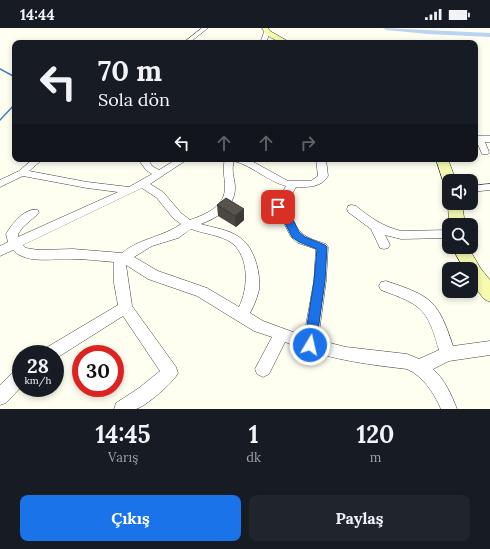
<!DOCTYPE html>
<html lang="tr">
<head>
<meta charset="utf-8">
<style>
  body { margin:0; font-family:Lora,serif; background:#20242c; color:#f1f3f6; height:100vh; display:flex; flex-direction:column; font-size:15px; white-space:nowrap }
  * { box-sizing:border-box; margin:0 }
  p { font-size:13px; color:#9ea1a6 }
  .icon { flex:none; width:22px; height:22px; fill:none; stroke:currentColor; stroke-width:2; stroke-linecap:round; stroke-linejoin:round }
  .map { position:relative; height:381px; overflow:hidden }
  .details { display:flex; flex-direction:column; background:#171b24; flex:1 }
  .details>* { flex:none }
  .top-card { position:absolute; left:12px; top:12px; width:466px; height:122px; border-radius:8px; box-shadow:0 2px 6px #0003; background:#171b24; color:#f1f3f6; overflow:hidden }
  .controls { position:absolute; left:442px; top:146px; display:grid; gap:8px }
  .controls a { display:grid; place-items:center; width:36px; height:36px; border-radius:8px; background:#171b24; box-shadow:0 2px 6px #0003; font-size:20px }
  .speed { position:absolute; left:12px; top:317px; display:flex; gap:8px; font-size:20px; font-weight:700; text-align:center }
  .speed>* { display:grid; place-content:center; width:52px; height:52px; border-radius:50%; background:#171b24; box-shadow:0 2px 6px #0003; line-height:1 }
  .speed small { font-size:10px; font-weight:400 }
  .speed .limit { border:6px solid #d22; background:#fff; color:#111 }
  .pin { position:absolute; display:grid; place-items:center; width:34px; height:34px; color:#fff; margin:-17px; border-radius:8px; box-shadow:0 2px 6px #0006 }
  .me { position:absolute; width:44px; margin:-22px; rotate:9deg; stroke-linejoin:round; filter:drop-shadow(0 0 3px #0008) }
  .turn { display:flex; align-items:center; gap:14px; height:84px; padding:0 20px; font-size:18px }
  .turn .icon { width:52px; height:52px; stroke-width:2.5 }
  .turn b { display:block; font-size:28px; line-height:34px }
  .lanes { display:flex; align-items:center; height:38px; padding:0 20px; background:#0003; justify-content:center; gap:20px; direction:ltr }
  .lanes .off { opacity:.35 }
  .eta { display:flex; justify-content:space-evenly; align-items:center; height:68px; text-align:center }
  .eta b { font-size:24px; font-weight:700; line-height:28px }
  .primary-button { display:flex; gap:8px; margin-top:auto; padding:8px 20px }
  .primary-button a { flex:1; height:46px; border-radius:8px; background:#1a73e8; color:#fff; font-size:16px; font-weight:700; line-height:46px; text-align:center }
  .primary-button a+a { background:#20242c; color:#f1f3f6 }
  .status { display:flex; justify-content:space-between; align-items:center; height:28px; padding:0 20px; background:#171b24; direction:ltr }
  .status svg { height:11px; fill:currentColor }
  .map>svg:first-child { display:block }
  .lines { fill:none; stroke-linecap:round; stroke-linejoin:round }
  .stream { stroke:#437bc6; stroke-width:1.5 }
  .river { fill:#b9d3f3; fill-rule:evenodd }
  .street-casing { stroke:#424242; stroke-width:1 }
  .secondary-casing { stroke:#313131; stroke-width:1 }
  .street { fill:#fff; fill-rule:evenodd }
  .secondary { fill:#f6fbb0; fill-rule:evenodd }
  .wall { fill:#4b4741 }
  .shaded-wall { fill:#3d3935 }
  .building { fill:#57524c; stroke:#3d3935 }
  .route { fill:#1a73e8; stroke:#114b97 }
</style>
</head>
<body>
<div class="status"><b>14:44</b><svg viewBox="0 0 49 12"><path d="M0 12V9h3v3zM5 12V6h3v6zM10 12V3h3v9zM15 12V0h3v12zM26 1h20v11H26zM47 4h2v5h-2z"/></svg></div>
<div class="map">
<svg width="490" height="381" viewBox="0 0 490 381">
  <rect width="100%" height="100%" fill="#fefef1"/>
  <g class="lines">
    <path class="stream" d="M0,41L15,49
      M0,92L15,76"/>
    <path class="river" d="M383,0L490,5V9L428,6L387,2Z"/>
    <g class="street-casing">
      <path id="street" d="M202,0H208L189,15H183Z
        M267,2L270,4L266,15H260L264,4Z
        M475,108H490V114H485L489,124L488,126H482L477,114H475Z
        M33,131H43L29,143L87,154L129,159L152,146L146,142L138,131H148L152,138L159,142L177,131H188L150,156L163,164L181,185L190,192C206,186 225,179 225,159C225,148 222,143 225,131H248L288,153H311L318,148L316,131H326L328,148C320,160 309,159 296,159L284,180C292,186 293,193 298,201C304,210 317,213 326,216L328,219L326,253L318,312L346,319L407,326L419,331L439,322C427,280 422,277 381,262L379,258L381,254L386,253C431,268 438,272 453,318L490,313V327L449,333L433,341C445,352 451,366 457,381H441C434,365 423,348 407,341C363,336 327,331 285,314L269,346L263,349L257,346L255,341L272,309L254,303L197,268L148,251L126,237L132,278L176,339L178,345C174,354 145,379 136,381C129,381 121,381 114,381L116,375L139,360L160,343L123,288L55,331V326H41L44,321L118,277L114,255V234C100,233 87,231 73,231C54,230 27,237 13,222L0,228V218L8,214L6,206C12,196 25,179 38,182L39,185L23,199L18,206V209L118,164L87,160L23,148L0,159V152L19,143ZM234,133C253,138 267,153 286,158L273,181L281,189L291,209L298,215L316,221L314,253L304,308L263,293L250,285C254,278 257,270 259,262C261,245 254,218 239,209C228,201 213,200 201,196C217,190 236,179 235,158C234,149 231,142 234,133ZM142,160L157,170L173,190L181,196C163,209 140,210 122,225L73,221L38,222L26,220L23,217ZM191,201C204,206 221,207 232,215C250,230 248,261 239,279L207,260L158,243L134,229L152,218L178,210Z
        M490,156V162L471,164V158Z
        M352,177L356,178C371,190 382,198 401,203L449,202V210L401,211L385,207L390,217L388,220L384,221L380,220L371,201L348,184L347,181L348,178Z
        M21,340V359L6,375L0,377V357L15,342Z"/>
    </g>
    <g class="secondary-casing">
      <path id="secondary" d="M262,0H268L270,3L291,15C280,15 266,10 262,0Z
        M436,131H448L456,153H449V157L444,156Z
        M449,173V175H462L465,197H449L448,175Z
        M452,219H468L481,241L490,252V274L484,271L471,254V241H464Z"/>
    </g>
    <use href="#street" class="street"/>
    <use href="#secondary" class="secondary"/>
  </g>
  <path class="wall" d="M217,177L244,181V192L236,199L218,188Z"/>
  <path class="shaded-wall" d="M244,181V192L236,199L235,188Z"/>
  <path class="building" d="M226,170L244,181L235,188L217,177Z"/>
  <path class="route" d="M278,176L281,177L283,181L289,184L299,204L305,209L325,217L327,219L325,253L316,317L314,321L310,323L305,321L304,317L314,253L317,221L299,214L292,209L282,189L276,185L274,179Z"/>
</svg>
<div class="controls">
<a><svg class="icon" aria-label="sound" viewBox="0 0 24 24"><path d="M4 9h4l5-4v14l-5-4H4zM17 9q2 3 0 6"/></svg></a>
<a><svg class="icon" aria-label="search" viewBox="0 0 24 24"><circle cx="10" cy="10" r="6"/><path d="M15 15l6 6"/></svg></a>
<a><svg class="icon" aria-label="layers" viewBox="0 0 24 24"><path d="M12 4l9 5-9 5-9-5zM3 14l9 5 9-5"/></svg></a>
</div>
<div class="speed"><div>28<small>km/h</small></div><div class="limit">30</div></div>
<div class="pin" style="left:278px;top:179px;background:#d93025"><svg class="icon" aria-label="arrive" viewBox="0 0 24 24"><path d="M6 21V4h12l-3 4 3 4H6"/></svg></div>
<svg class="me" style="left:310px;top:317px" viewBox="-20 -20 40 40"><circle r="17" fill="#1a73e8" stroke="#fff" stroke-width="3"/><path d="M0-11L8 9 0 5-8 9z" fill="#fff"/></svg>
<div class="top-card">
<div class="turn"><svg class="icon" aria-label="left" viewBox="0 0 24 24"><path d="M17 20v-9H6M10 6l-5 5 5 5"/></svg><div><b>70 m</b>Sola dön</div></div>
<div class="lanes"><svg class="icon" aria-label="left" viewBox="0 0 24 24"><path d="M17 20v-9H6M10 6l-5 5 5 5"/></svg><svg class="icon off" aria-label="ahead" viewBox="0 0 24 24"><path d="M12 20V5M6 11l6-6 6 6"/></svg><svg class="icon off" aria-label="ahead" viewBox="0 0 24 24"><path d="M12 20V5M6 11l6-6 6 6"/></svg><svg class="icon off" aria-label="right" viewBox="0 0 24 24"><path d="M7 20v-9h11M14 6l5 5-5 5"/></svg></div>
</div>
</div>
<section class="details">
<div class="eta">
<div><b>14:45</b><p>Varış</p></div>
<div><b>1</b><p>dk</p></div>
<div><b>120</b><p>m</p></div>
</div>
<div class="primary-button"><a>Çıkış</a><a>Paylaş</a></div>
</section>
</body>
</html>
